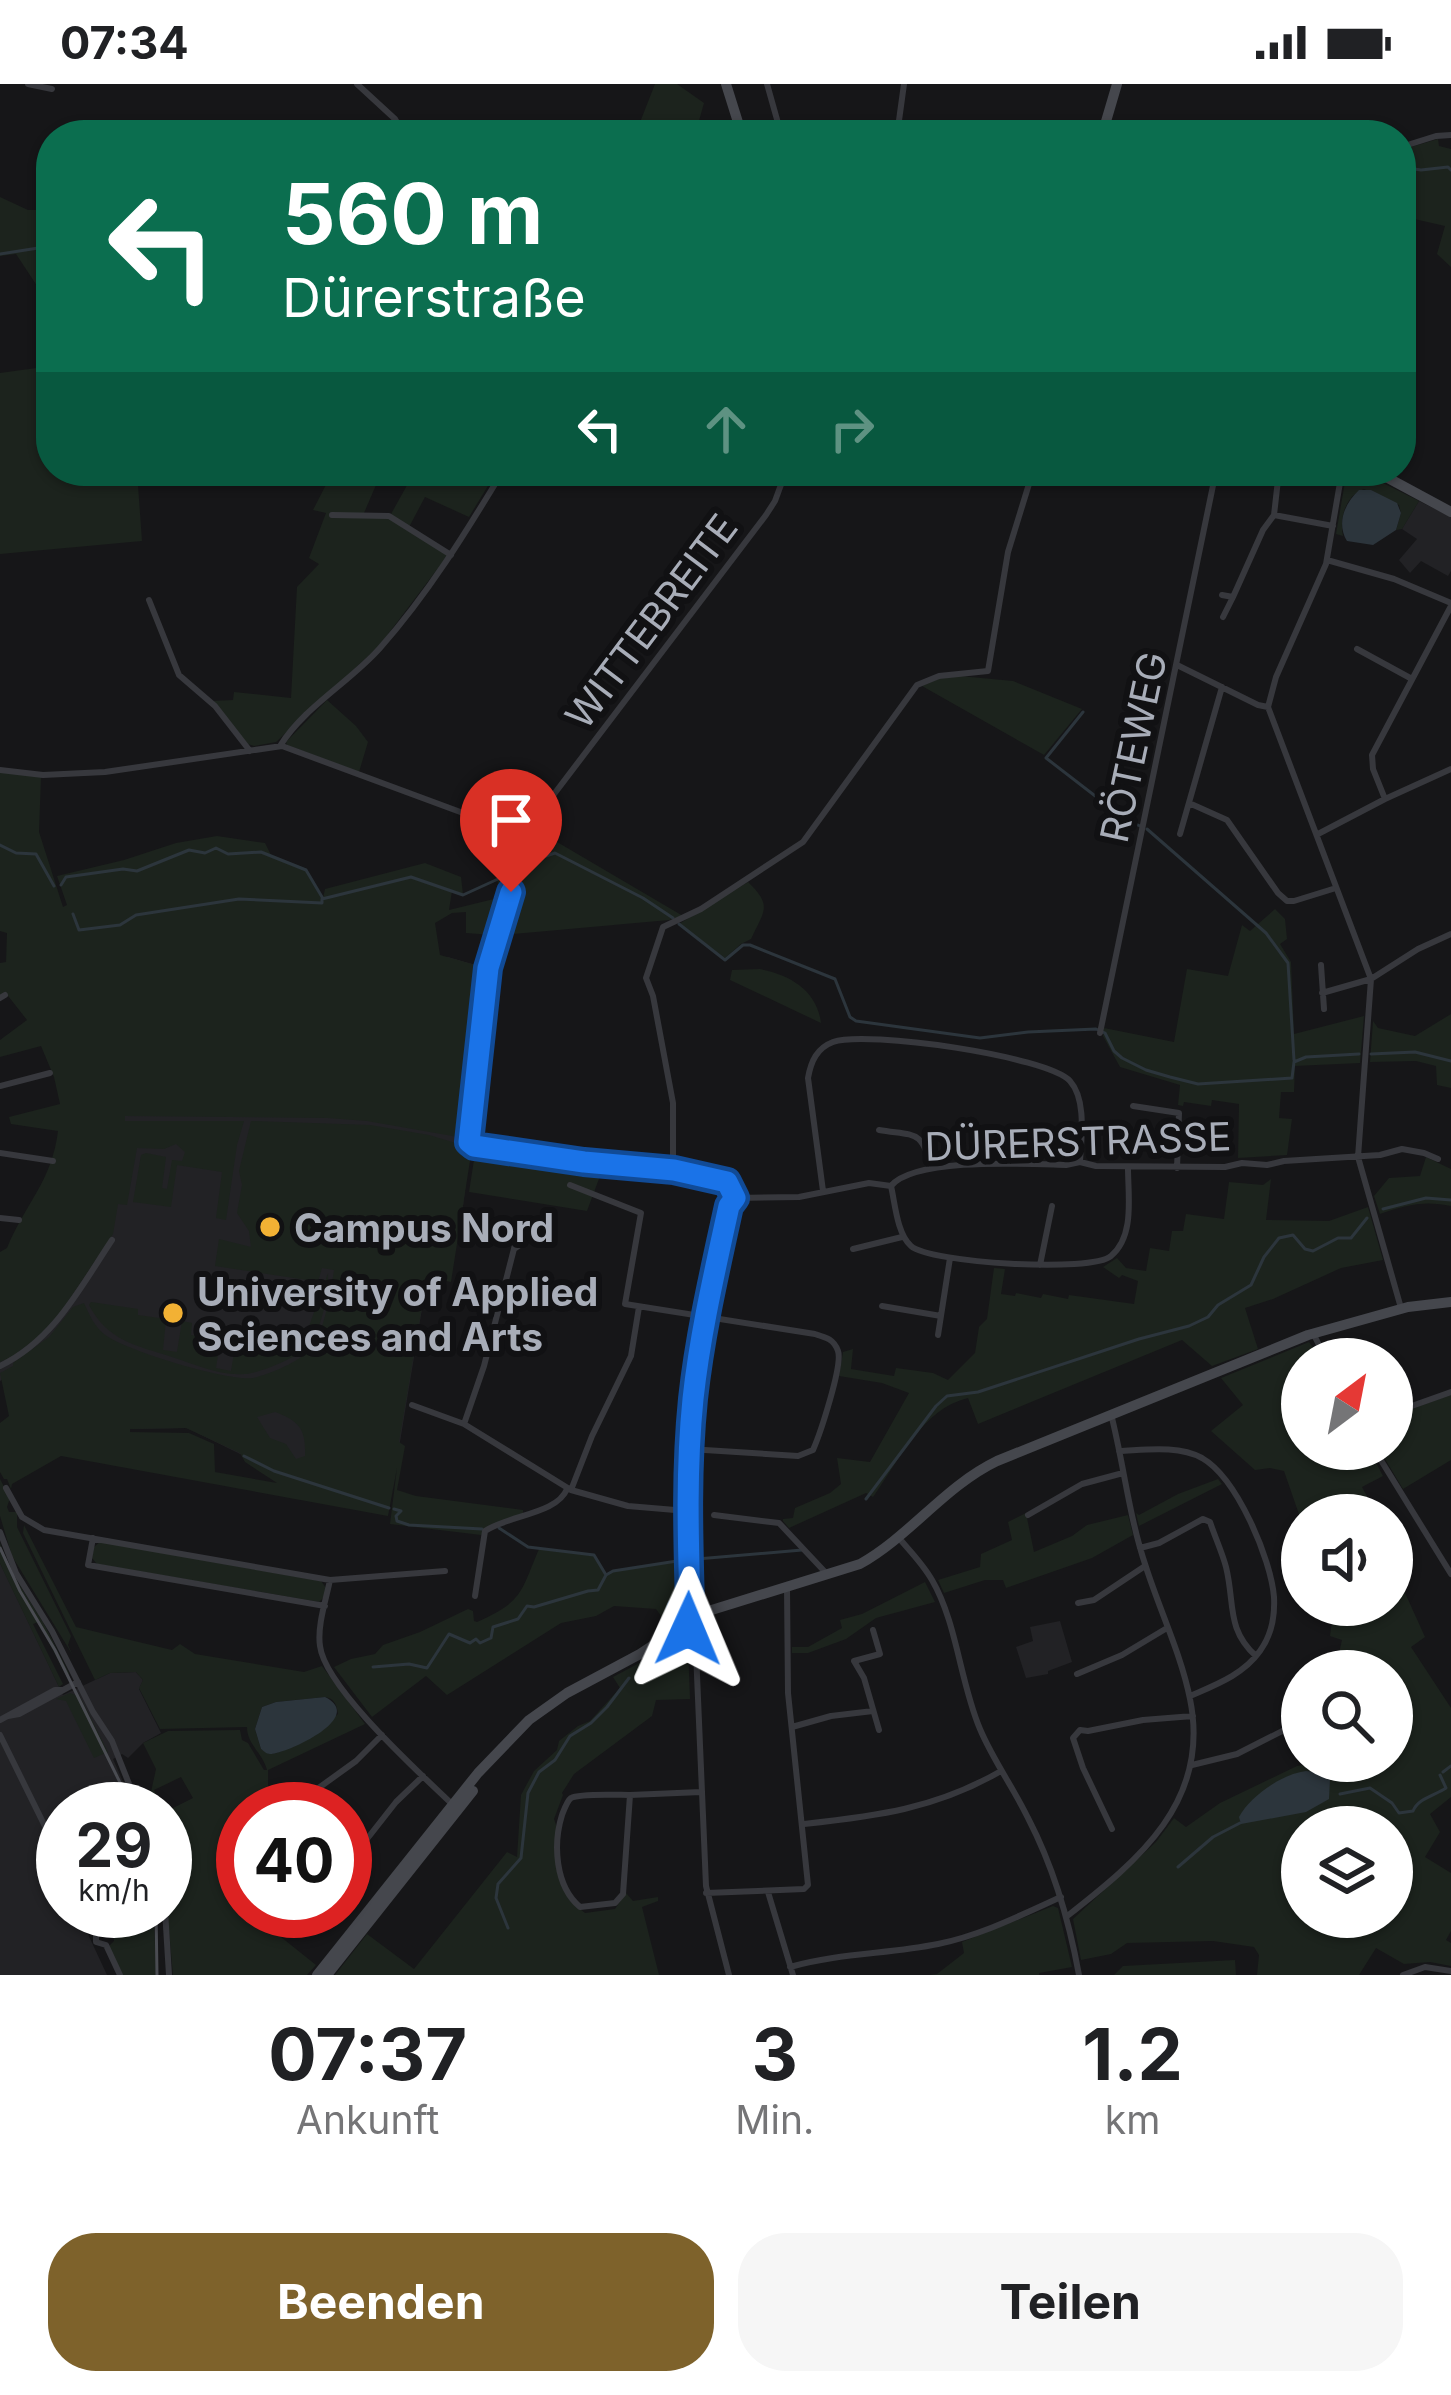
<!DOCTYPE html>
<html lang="de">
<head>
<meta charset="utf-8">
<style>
  body { margin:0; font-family:Inter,sans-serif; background:#f6f6f6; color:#202124; height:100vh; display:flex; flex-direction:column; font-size:45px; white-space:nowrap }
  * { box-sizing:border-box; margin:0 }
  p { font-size:39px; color:#757577 }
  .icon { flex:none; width:66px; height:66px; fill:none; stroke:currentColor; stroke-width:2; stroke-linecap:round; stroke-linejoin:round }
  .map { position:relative; height:1891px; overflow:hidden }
  .details { display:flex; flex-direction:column; background:#fff; flex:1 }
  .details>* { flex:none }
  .top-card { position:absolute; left:36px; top:36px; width:1380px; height:366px; border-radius:48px; box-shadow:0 3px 9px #0004; background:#0b6e4f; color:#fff; overflow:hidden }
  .needle { width:78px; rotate:32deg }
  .buttons { position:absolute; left:1281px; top:1254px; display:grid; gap:24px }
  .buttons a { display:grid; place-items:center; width:132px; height:132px; border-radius:50%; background:#fff; box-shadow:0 3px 9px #0004; font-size:60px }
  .speed { position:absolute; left:36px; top:1698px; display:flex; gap:24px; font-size:60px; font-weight:700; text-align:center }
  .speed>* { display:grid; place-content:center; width:156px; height:156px; border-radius:50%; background:#fff; box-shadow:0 3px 9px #0004; line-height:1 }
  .speed small { font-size:30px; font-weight:400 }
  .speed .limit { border:18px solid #d22; background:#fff; color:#111 }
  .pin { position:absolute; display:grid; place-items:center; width:102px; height:102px; color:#fff; margin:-123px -51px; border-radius:50% 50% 50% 0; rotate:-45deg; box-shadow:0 0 12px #0007 }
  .pin .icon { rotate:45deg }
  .me { position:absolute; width:132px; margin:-66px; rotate:1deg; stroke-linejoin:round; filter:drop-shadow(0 0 9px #0008) }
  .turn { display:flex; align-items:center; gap:42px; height:252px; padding:0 48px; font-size:54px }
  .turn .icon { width:156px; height:156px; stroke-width:2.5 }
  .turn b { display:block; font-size:84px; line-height:102px }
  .lanes { display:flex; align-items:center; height:114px; padding:0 48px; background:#0003; justify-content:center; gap:60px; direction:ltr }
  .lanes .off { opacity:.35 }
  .eta { display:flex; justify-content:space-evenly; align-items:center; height:204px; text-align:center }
  .eta b { font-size:72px; font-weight:700; line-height:84px }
  .button { display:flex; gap:24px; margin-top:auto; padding:24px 48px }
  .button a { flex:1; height:138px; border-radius:48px; background:#7e622b; color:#fff; font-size:48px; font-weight:700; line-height:138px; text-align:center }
  .button a+a { background:#f6f6f6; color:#202124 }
  .status { display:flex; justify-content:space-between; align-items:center; height:84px; padding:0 60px; background:#fff; direction:ltr }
  .status svg { height:33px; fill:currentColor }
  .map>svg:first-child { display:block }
  .built { fill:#222225 }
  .green { fill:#1c231d; fill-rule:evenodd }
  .water { fill:#2c353c }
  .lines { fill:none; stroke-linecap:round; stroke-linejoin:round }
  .stream { stroke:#2c353c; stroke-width:3 }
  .street { stroke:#37383d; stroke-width:6 }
  .secondary { stroke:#45474d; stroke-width:10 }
  .tram { stroke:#4a4c52; stroke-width:3 }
  .route-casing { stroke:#114b97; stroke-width:30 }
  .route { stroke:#1a73e8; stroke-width:21 }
  .poi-dot { fill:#f2b134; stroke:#111113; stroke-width:4.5 }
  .labels { text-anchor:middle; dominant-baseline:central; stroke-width:12; stroke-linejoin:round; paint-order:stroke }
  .street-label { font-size:39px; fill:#a8adb8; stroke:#111113 }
  .poi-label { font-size:39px; font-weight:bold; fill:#a8adb8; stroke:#111113; text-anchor:start }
</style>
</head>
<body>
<div class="status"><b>07:34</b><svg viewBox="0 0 49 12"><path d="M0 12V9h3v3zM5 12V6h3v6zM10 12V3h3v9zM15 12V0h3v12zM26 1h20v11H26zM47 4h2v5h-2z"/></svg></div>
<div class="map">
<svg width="1451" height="1891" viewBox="0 0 1451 1891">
  <rect width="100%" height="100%" fill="#161618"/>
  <path class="built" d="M1419,417L1451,433V487L1448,492L1421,477L1410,489L1399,476L1417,455L1402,445Z
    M448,873L493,886L460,1146L436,1140L389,1424L275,1387L187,1344L132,1345L135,1307L49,1263L0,1297V1190L122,1042L146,923Z
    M0,1479L63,1611L110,1589L136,1588L143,1596L139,1605L161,1649L143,1659L128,1674L122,1670L113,1675L135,1725H63V1827H151L118,1844L102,1840L87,1848L107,1891H0Z
    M1060,1537L1072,1578L1048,1587V1590L1026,1594L1016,1563L1033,1557L1030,1543Z"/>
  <path class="green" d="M655,0H677L704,19L695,51H635Z
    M1438,55L1439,62L1451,65V183L1437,170L1445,142L1401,132V66Z
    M0,113L28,126H51V223L16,170L0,172Z
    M51,282V387H137L142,457L0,470V289Z
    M333,387H382L364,429L391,430L415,387H497L469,433L425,413L408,445L448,471L379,562L276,658L254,662L248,660L212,617L233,616L234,608L291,614L297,503L319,480L309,474L326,429L313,426Z
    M1350,387H1359L1419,417L1402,445L1396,446L1401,429L1399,421L1364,405C1346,411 1339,434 1343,452L1336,450L1346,392Z
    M960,592L1013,597L1082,625L1044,671L922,602L938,595Z
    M327,616L356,642L368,658L359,688L287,661L286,658Z
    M0,688L41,693L39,748L63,823L67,821L57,792L124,776L176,759L217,752L265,759L271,771L307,785L323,814L325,805L425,779L461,793L463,810L452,807L449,826L502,813L497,796L514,788L492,851L466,849V828L452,829L435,839L440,871L482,883L464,1054L367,1037L328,1034L125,1032V1037H244L237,1061L226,1136L216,1134L222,1088L177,1081L171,1123L133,1118L141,1071L146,1069L166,1073L162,1104L167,1105L172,1076L182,1077L185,1068L176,1060L164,1065L137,1064L127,1121L118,1120L113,1150L57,1234L44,1249L13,1272L0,1278V1168L7,1164C25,1120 52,1097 58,1047L11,1040L9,1033L60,1020L54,993L41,962L0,973V956L27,936L5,908L0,911V879L6,878L7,849L0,847Z
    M535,745L683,832L669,836L501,851Z
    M748,798C773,822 764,827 751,855L741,860L725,874L679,840Z
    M1275,825L1285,835L1287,855L1280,860L1291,878L1294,950L1364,932L1360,979L1295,982L1294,1008H1281L1279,1034L1292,1035L1287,1071L1238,1074L1239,1020L1212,1016L1211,1022L1184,1018L1183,1022L1178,1021L1180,1001L1120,983L1103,952L1104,944L1174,958L1187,885L1228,892L1242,841L1250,847Z
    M760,885C790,891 817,906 821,939L730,896L732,886Z
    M1451,930V1004L1437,1001L1436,982L1416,977L1370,978L1373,937L1378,944L1415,952Z
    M251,1037L370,1041L429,1051L472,1064L451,1198L427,1193L399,1358L405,1362L397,1406L416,1412L523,1426V1432L481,1451L390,1440L397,1384L388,1432L61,1372L12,1400L11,1405L7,1395H4L0,1388V1339L9,1332L0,1289L13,1282V1279L49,1253L73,1223L84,1219C89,1230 94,1242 104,1250C123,1266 229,1298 253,1294C270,1290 299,1278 311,1265C324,1250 331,1206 334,1186L322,1184L314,1211L306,1210L307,1196L215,1182L219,1155L251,1163L249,1147L237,1129L242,1101L239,1087ZM275,1328C300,1337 306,1346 305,1372L296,1375L286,1360L270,1354L257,1333ZM186,1344L240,1369L245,1378L277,1399L215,1388L214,1360L189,1349L130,1348V1345Z
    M478,1065L603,1084L587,1127L469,1108L475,1069Z
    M1426,1073L1451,1085V1122C1425,1116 1405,1121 1380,1130L1374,1112L1389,1094L1420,1092Z
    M1271,1095L1266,1136L1329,1137L1368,1123L1383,1176L1341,1184L1273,1215L1245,1224L1258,1265L1212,1282L1182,1256L978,1340L968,1314C923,1324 898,1378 873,1413L866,1409L789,1444L783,1437V1435L793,1434L795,1424L830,1409L841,1400L837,1374L870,1378L909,1309L882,1299L839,1292L843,1268L853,1265L851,1285L894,1292L896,1284L933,1289L948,1296L975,1269L979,1243L987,1235L994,1184L1005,1185L1001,1210L1015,1212L1016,1209L1041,1214L1043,1210L1068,1215L1069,1211L1134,1220L1138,1197L1122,1191L1119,1194L1103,1183L1117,1174L1126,1184L1146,1187L1150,1164L1169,1167L1172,1147H1183L1186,1130L1224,1135L1229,1098L1263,1101Z
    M328,1189C329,1208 322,1243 310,1260C301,1272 259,1290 244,1290C220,1292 194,1280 172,1273C135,1261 108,1257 89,1221L91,1218L138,1225V1231L166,1235L163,1266L177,1268L182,1237L192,1239L191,1251L204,1253L207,1241L222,1244L216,1284L231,1287L238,1246L249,1247L248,1259L262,1261L265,1249L296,1254L298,1247L307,1248Z
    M1309,1258L1321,1275H1302V1365H1369L1383,1392L1362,1403L1369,1416L1367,1418L1370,1431H1302V1439L1284,1387L1270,1384L1255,1386L1211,1347L1243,1321L1221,1294Z
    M1451,1311V1376L1403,1405L1379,1365H1392V1332Z
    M0,1395L10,1414L7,1423L9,1428H17V1443L71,1552L68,1561L72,1570L12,1472L0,1432Z
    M1218,1395L1222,1400L1139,1442L1136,1429L1139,1431L1178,1410Z
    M1026,1429L1034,1468L1072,1452L1087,1441L1128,1431L1133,1451L1092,1474L1006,1504L1003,1496H985L944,1509L938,1496L980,1483L981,1470L1012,1456L1008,1438Z
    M24,1441L76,1543L172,1566L180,1560L195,1570L304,1588L322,1582L365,1640L268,1686V1725H243V1827H279L281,1853L316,1881L307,1891H173L165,1802V1728L193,1714L181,1693L154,1706L161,1722L159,1723L151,1708L156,1685L143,1659L168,1647L240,1646L242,1656L248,1659L264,1686H267C263,1669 247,1661 247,1643L160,1645L139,1604L143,1596L136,1588L110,1589L95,1596L23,1449ZM325,1613C334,1614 337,1621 338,1630L309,1654L277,1669L269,1670L261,1665L255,1645L262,1623L276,1618Z
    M100,1458L321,1497L326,1504L324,1513L319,1518L97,1480L92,1474L94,1463Z
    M0,1459L10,1486L43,1538L69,1589L68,1595L38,1538L33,1540L63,1600L59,1603L4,1488L0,1479Z
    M539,1465L595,1472L607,1490L612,1487L683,1476L686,1511L679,1512L674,1535L667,1540L656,1525L614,1522L596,1532L561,1539L447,1611L426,1592L372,1633L334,1583L351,1575L375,1570L383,1561L420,1548L468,1525L473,1527L474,1537L477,1538C523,1517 520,1510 539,1465Z
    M1392,1480L1425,1553L1411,1563L1451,1624V1713L1430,1730L1440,1748L1425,1773L1451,1789V1847L1446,1856L1451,1859V1882L1430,1878L1404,1880L1376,1864L1359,1891H1257L1259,1871L1254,1863L1213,1857L1127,1859L1111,1870L1081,1876L1073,1835L1156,1758L1174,1734L1186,1743L1220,1719L1297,1682L1325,1677H1392V1587H1326L1339,1569L1342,1556L1330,1552L1334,1521H1392ZM1302,1743H1392V1833H1302Z
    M925,1498L935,1518L876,1534L846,1555L808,1569H792V1563H808L842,1544L840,1536L862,1530Z
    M678,1551L684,1552L688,1563L690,1615L656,1616L652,1632L574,1690L562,1709L563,1711L554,1735L557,1744L555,1770L570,1817L585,1829L615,1825L626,1809L633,1817L658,1813V1817L642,1823L659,1891H335L367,1850L414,1885L507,1768L517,1773L521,1711L534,1687L557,1666L559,1657L578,1642L590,1637L620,1604L613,1593L643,1577Z
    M70,1609L80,1613L108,1668L94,1674L66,1617L56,1615Z
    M1053,1822L1058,1824L1072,1883L1039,1889V1891H930L937,1890L964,1869L962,1858Z
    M154,1833L156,1891H123L108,1863L114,1857V1848Z
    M1235,1876L1236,1891H1114L1123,1882Z"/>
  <path class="water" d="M1359,406H1371L1397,419L1401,429L1396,446L1373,461L1347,457C1336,439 1345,419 1359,406Z
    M325,1613C368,1634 282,1671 270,1670C266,1670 264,1667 261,1665L255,1645L262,1623L276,1618Z
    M1306,1687L1323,1689L1330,1695L1329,1715L1306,1728L1241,1740L1239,1733C1250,1712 1282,1690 1306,1687Z"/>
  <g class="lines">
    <path class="stream" d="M1401,83L1421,86L1448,83L1451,86
      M0,170L51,162
      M1083,628L1046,674L1125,735L1140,742
      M1147,745L1266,849L1288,879L1294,976
      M0,761L16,769L36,770L54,802
      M528,778L555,769L643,814L673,834
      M61,801L66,793L123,785L137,787L189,766L205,769L216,764L228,770L261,768L306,786L322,813
      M73,830L79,846L120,841L136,831L239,815L322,819V815L411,793L463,811L509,790
      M679,840L725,876L743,861H750L835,895L850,933L856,937L980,954L1028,948L1096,945L1105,949L1114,967L1122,974L1146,986L1170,993L1198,1000L1292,994L1294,978L1306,973L1359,970
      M1371,970L1415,968L1451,977
      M1383,1125L1426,1114L1451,1116
      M244,1372L274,1387L389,1424
      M866,1415L936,1322L947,1312L978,1308L1139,1255L1189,1242L1208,1233L1218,1221L1251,1201L1264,1173L1279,1154L1293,1151L1305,1165L1313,1167L1338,1154H1351L1367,1134
      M394,1425L401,1427L396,1432L397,1437L409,1441L482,1445
      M499,1444L528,1463L594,1471L606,1491L613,1487L677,1477
      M697,1475L802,1466
      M373,1583L409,1580L427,1584L449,1550L470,1559L476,1555L480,1559L491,1554L493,1543L518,1535L527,1522L534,1523L588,1507L598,1506L606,1491
      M1443,1688L1451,1682
      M1340,1710L1370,1704L1392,1719L1399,1729L1413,1727C1418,1714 1436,1711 1446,1704L1440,1691
      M1178,1783L1213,1753L1240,1739
      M508,1844L496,1814L498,1800L521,1774L528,1709L539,1688L555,1676L570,1652L591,1639L607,1623L629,1594"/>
    <path class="street" d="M28,0L52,5
      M357,0L395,35L404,51
      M767,0L778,39L788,51
      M880,51L897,50
      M897,51L904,0
      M1401,63L1436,52L1451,51
      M1342,387L1326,480L1276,593L1268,623L1371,895L1358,1073L1401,1224
      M332,431L389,432L451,471
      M1274,431L1333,442
      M1327,476L1394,495L1451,519
      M1222,511L1233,513L1263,446L1274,431L1279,387
      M149,516L179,591L215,622L250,667
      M1223,533L1233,513
      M1357,565L1412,595
      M1177,581L1258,621L1268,623
      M280,662C304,623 350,598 380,564C428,510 466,448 503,387
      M0,686L43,691L105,688L282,662L528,753
      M1385,715L1373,685L1372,671L1451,522
      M1189,719L1227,736L1278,809L1287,817H1294L1336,804
      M1180,750L1222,603
      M1318,750L1385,715L1451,685
      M1321,881L1324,925
      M1322,909L1371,895L1418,865L1451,850
      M0,914L5,911
      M1100,949L1216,387
      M0,1002L50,989
      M1133,1022L1179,1029L1177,1084
      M879,1046C915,1052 922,1045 931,1084
      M0,1069L53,1077
      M673,1086V1019L653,912L646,894L663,843L701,825L803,758L917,601L939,592L988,587L1008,468L1033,387
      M570,1101L641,1129L625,1220L815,1250C825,1253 834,1255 838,1267C843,1281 820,1350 813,1366L798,1372L689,1365
      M891,1102C895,1119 897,1150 911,1162C930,1179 1092,1189 1111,1172C1135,1152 1128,1112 1128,1084
      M823,1107L808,994C811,977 817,964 833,958C866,946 1047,972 1070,997C1087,1016 1081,1055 1080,1078
      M735,1114L727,1098L673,1086L584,1078L474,1062L469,1058L487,884L528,753L545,722L766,431L775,417L786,387
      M735,1114L799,1113L869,1099L891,1102C915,1073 1028,1080 1066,1081L1080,1078L1096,1082L1225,1083L1242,1079L1267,1081L1284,1077L1380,1071L1402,1065L1424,1069L1438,1075
      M0,1134L19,1136
      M514,1165L524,1158L522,1152L517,1153
      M853,1165L902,1153
      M1040,1181L1052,1122
      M882,1222L941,1232
      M1313,1249L1326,1275
      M938,1251L950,1174
      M0,1282C54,1256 80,1204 112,1156
      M412,1321L464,1340L571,1406L628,1422L687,1427
      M1392,1329L1451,1308
      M464,1340L484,1282L517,1153
      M1374,1365L1451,1490
      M1119,1367C1145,1366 1178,1361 1202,1374C1237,1394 1271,1475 1274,1513C1275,1532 1271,1552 1260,1567C1243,1591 1215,1601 1190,1612
      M6,1404L22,1433L44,1446L330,1496L445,1487
      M571,1406L592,1352L631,1272L639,1223
      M714,1431L779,1439L826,1489
      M1028,1431L1082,1400L1123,1389
      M0,1448L16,1489L52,1547L93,1628L112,1657L139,1725
      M898,1453C910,1467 923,1480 932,1496C957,1539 960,1598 980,1645C993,1676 1013,1703 1028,1734C1054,1784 1069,1836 1079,1891
      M93,1454L88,1481L325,1522
      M1140,1464L1159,1459L1203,1435L1210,1438C1215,1453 1222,1468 1226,1483C1235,1519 1226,1545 1256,1572
      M330,1496C326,1516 317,1542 320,1562C325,1604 422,1691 454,1722
      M475,1512L485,1447C509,1431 557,1430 567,1405
      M1078,1519L1094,1516L1145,1482
      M690,1521C690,1474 686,1428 688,1381C693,1293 711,1208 729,1122L735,1114
      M695,1544L706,1802L729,1891
      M873,1546L880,1570L854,1577L864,1594L879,1646
      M1077,1590L1122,1571L1167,1544
      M8,1632L19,1630L78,1598
      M0,1636L55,1606H62
      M1289,1642L1293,1630H1302
      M792,1643L831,1632L873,1627
      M0,1651L63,1779
      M1192,1681L1237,1670L1302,1637
      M630,1711L623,1810L615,1819L580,1823C555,1802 553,1760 562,1731C564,1726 567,1717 571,1714C580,1709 618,1711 630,1711Z
      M630,1711L701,1708
      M309,1725L313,1708L356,1677L382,1651
      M804,1740C877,1732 935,1725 1001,1687
      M1112,1745L1083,1684L1073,1654L1080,1646L1088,1647L1143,1636L1193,1632
      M345,1783L396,1718L423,1692
      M768,1808L793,1891
      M706,1809L804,1805L808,1801L788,1609L787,1504
      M165,1826L169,1891
      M87,1827L96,1848V1858L106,1861L120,1891
      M1066,1833C1139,1776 1211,1717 1190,1615C1181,1570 1160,1527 1146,1483C1129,1433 1124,1381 1111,1330
      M303,1846L315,1827
      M96,1848L103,1844L121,1845L158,1827
      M790,1883C839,1869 889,1870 938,1860C982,1851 1021,1831 1061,1813
      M1403,1891L1425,1883L1451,1887"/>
    <path class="secondary" d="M726,0L742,51
      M1102,51L1117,0
      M1375,387L1451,428
      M702,1529L860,1480C910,1452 945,1402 997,1377L1308,1251L1408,1223L1451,1218
      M668,1544C682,1536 676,1528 687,1522L697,1523L702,1529
      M317,1891L478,1689L529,1636L567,1609L640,1570L679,1544L698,1543L702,1538V1529
      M327,1891L473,1707"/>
    <path class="tram" d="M0,1464L20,1507L55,1566L133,1725
      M156,1827L157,1891"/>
  </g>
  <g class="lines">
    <g class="route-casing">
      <path id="route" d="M511,808L488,884L469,1058L474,1062L584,1078L674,1086L727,1098L735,1114L729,1122C715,1186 700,1250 693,1315C686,1384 688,1452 690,1521L681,1526L679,1533L682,1541L688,1545"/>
    </g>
    <use href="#route" class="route"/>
  </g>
  <g class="poi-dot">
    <circle cx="270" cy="1143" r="12"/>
    <circle cx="173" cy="1229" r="12"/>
  </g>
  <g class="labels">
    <g class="street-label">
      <text transform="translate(651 537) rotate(-53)">WITTEBREITE</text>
      <text transform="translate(1133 663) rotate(-78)">RÖTEWEG</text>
      <text transform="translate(1078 1057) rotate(-2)">DÜRERSTRASSE</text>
    </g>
    <g class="poi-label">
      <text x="294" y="1143">Campus Nord</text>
      <text x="197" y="1207">University of Applied<tspan x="197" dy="45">Sciences and Arts</tspan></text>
    </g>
  </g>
</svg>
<div class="buttons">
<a><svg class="needle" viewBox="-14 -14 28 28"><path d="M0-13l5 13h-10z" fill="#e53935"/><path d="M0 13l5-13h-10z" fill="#757577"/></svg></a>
<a><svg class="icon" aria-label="sound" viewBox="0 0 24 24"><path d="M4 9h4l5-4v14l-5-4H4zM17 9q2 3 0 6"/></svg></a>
<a><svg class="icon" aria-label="search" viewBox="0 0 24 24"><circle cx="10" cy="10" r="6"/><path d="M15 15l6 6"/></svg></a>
<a><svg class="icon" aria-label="layers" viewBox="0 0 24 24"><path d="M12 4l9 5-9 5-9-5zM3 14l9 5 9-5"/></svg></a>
</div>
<div class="speed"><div>29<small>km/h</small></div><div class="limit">40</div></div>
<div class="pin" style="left:511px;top:808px;background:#d93025"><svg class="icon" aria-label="arrive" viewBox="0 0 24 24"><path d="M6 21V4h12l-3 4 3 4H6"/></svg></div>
<svg class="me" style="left:688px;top:1545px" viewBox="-20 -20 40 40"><path d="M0-17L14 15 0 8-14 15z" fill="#1a73e8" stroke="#fff" stroke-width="4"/></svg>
<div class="top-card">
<div class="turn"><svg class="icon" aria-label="left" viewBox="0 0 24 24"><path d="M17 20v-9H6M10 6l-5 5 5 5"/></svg><div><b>560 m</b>Dürerstraße</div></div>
<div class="lanes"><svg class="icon" aria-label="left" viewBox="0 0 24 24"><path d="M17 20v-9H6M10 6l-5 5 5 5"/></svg><svg class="icon off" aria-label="ahead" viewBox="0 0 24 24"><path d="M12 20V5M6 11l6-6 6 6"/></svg><svg class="icon off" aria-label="right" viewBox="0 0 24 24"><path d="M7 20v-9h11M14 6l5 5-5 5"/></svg></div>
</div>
</div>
<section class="details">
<div class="eta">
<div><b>07:37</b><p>Ankunft</p></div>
<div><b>3</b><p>Min.</p></div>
<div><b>1.2</b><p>km</p></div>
</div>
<div class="button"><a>Beenden</a><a>Teilen</a></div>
</section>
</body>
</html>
